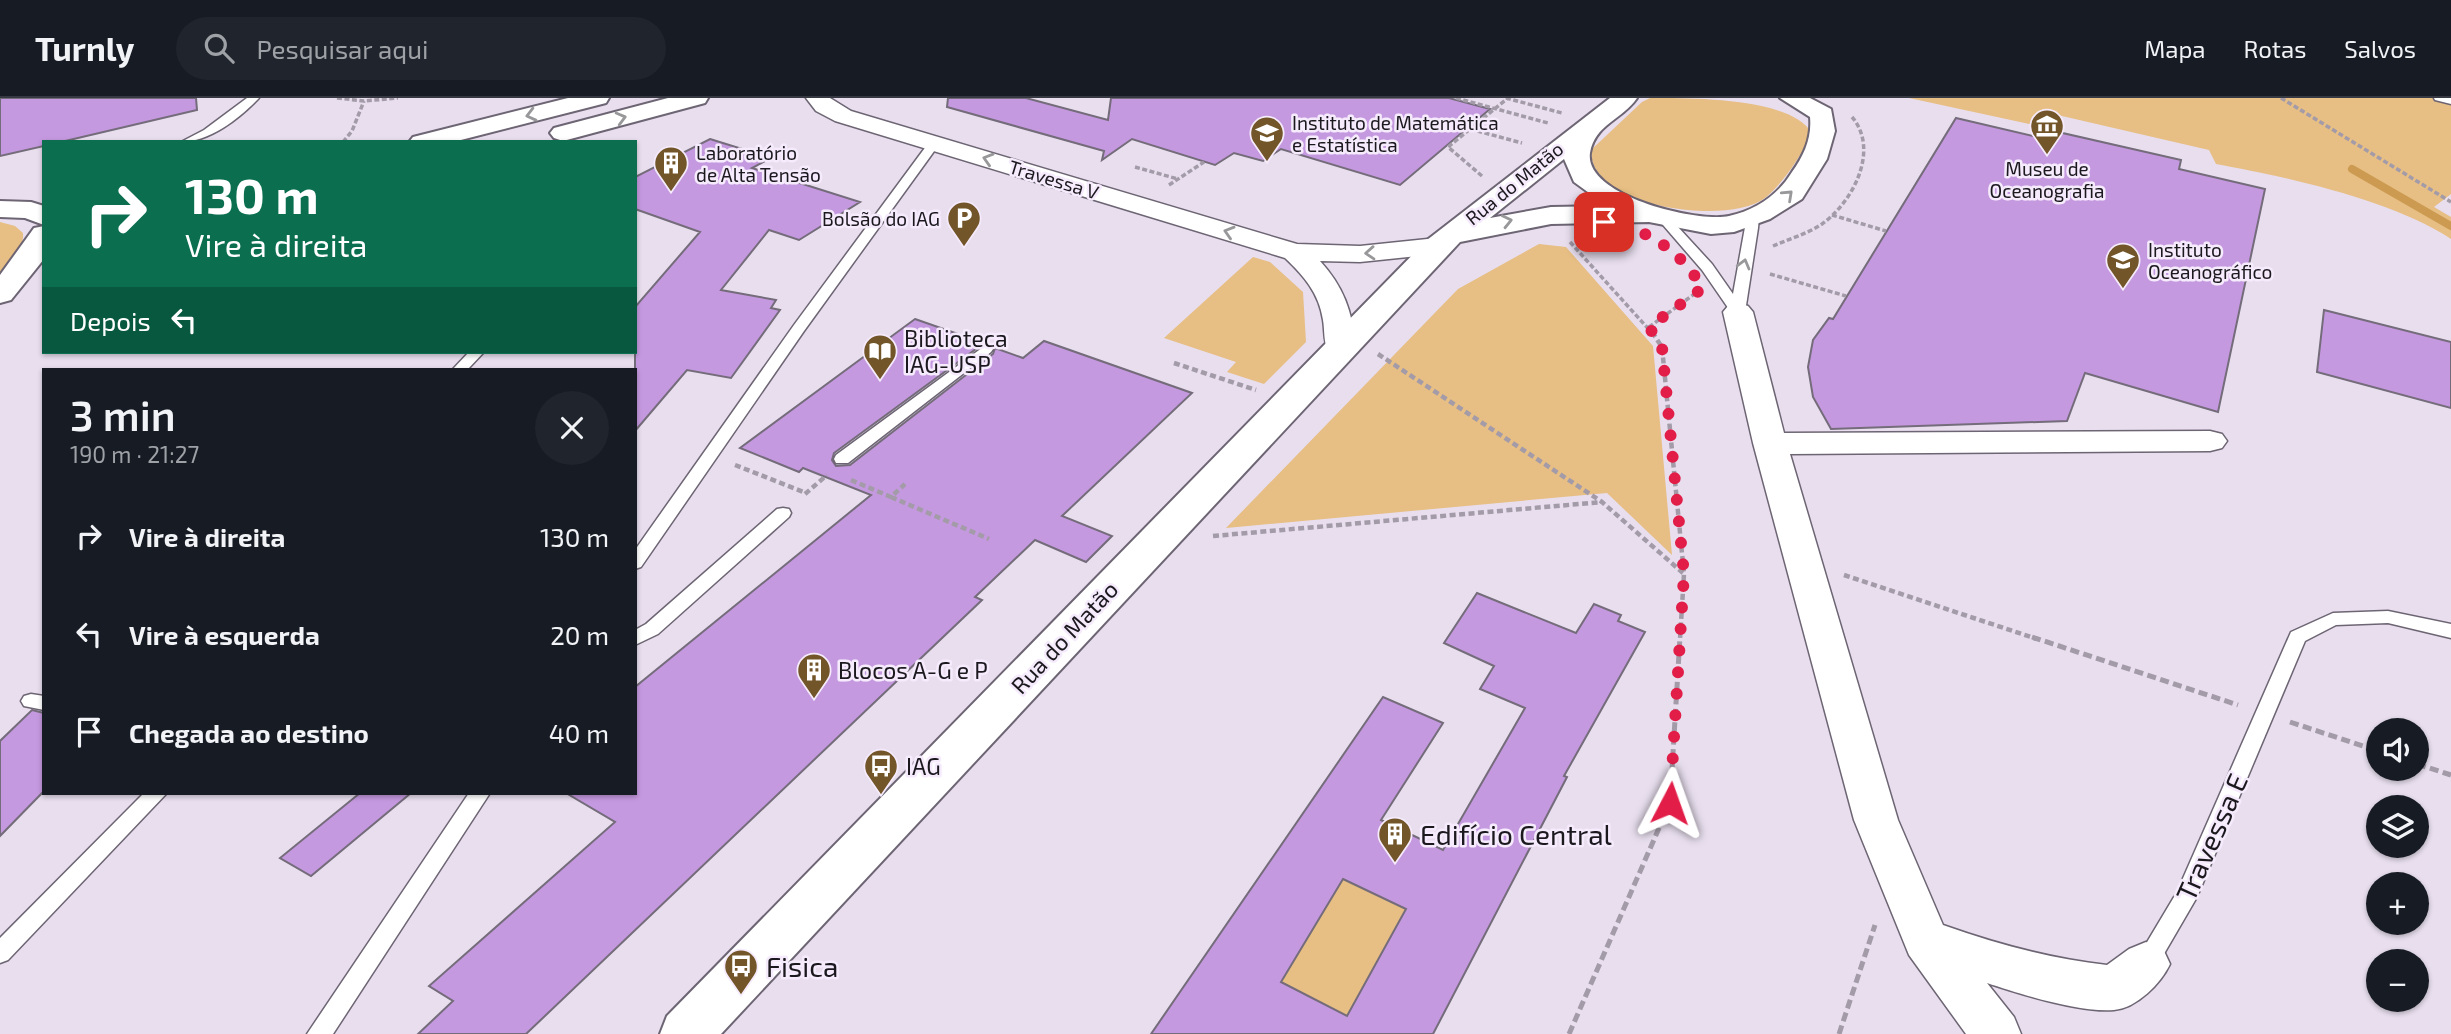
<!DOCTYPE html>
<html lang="pt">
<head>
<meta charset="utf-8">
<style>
  body { margin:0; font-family:"Exo 2",sans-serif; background:#20242c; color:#f1f3f6; height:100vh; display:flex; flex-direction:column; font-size:26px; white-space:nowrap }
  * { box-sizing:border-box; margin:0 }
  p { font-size:23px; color:#9ea1a6 }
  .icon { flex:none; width:38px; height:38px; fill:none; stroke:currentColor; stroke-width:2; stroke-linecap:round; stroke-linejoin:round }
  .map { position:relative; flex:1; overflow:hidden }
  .drawer { position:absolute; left:42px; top:270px; width:595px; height:427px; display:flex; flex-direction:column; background:#171b24; border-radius:0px; box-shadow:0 2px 5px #0004 }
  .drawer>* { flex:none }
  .hud { position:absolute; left:42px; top:42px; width:595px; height:214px; border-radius:0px; box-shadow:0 2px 5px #0004; background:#0b6e4f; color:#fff; overflow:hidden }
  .buttons { position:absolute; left:2366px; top:620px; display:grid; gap:14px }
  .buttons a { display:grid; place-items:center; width:63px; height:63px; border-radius:50%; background:#171b24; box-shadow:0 2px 5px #0004; font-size:35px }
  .pin { position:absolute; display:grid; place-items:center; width:60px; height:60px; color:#fff; margin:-30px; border-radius:14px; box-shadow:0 4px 10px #0006 }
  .me { position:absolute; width:77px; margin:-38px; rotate:4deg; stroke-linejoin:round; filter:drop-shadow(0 0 5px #0008) }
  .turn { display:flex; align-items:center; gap:24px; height:147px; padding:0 28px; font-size:32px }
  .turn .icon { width:91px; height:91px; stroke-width:2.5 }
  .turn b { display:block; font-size:49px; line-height:60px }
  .then { display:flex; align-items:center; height:66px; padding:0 28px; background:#0003; gap:14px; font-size:26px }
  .round { display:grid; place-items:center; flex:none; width:74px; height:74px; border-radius:37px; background:#20242c }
  .head { display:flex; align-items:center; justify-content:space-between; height:119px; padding:0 28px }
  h1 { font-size:42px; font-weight:600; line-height:52px }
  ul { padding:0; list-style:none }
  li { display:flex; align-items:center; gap:21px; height:98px; padding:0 28px }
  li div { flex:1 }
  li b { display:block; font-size:26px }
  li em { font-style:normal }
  header { display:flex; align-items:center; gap:42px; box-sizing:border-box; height:98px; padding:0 35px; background:#171b24; border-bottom:2px solid #363941 }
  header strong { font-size:33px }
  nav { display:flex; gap:38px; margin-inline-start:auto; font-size:24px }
  .search { width:490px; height:63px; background:#20242c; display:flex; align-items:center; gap:18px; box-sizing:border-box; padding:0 24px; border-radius:38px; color:#9ea1a6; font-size:26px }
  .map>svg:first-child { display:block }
  .green { fill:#e7be83 }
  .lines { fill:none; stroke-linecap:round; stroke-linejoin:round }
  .stream { stroke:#cc9b51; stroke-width:8 }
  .building { fill:#c599df; stroke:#746c7a; stroke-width:2; fill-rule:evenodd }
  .service-casing { stroke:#6d6573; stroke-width:3 }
  .minor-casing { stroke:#6d6573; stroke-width:3 }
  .tertiary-casing { stroke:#6d6573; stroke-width:4 }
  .path-far2 { stroke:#a39ba8; stroke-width:3.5; stroke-dasharray:5 2.5; stroke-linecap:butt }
  .path-far1 { stroke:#a39ba8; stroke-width:4.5; stroke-dasharray:6 3.5; stroke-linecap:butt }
  .path { stroke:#a39ba8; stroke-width:5; stroke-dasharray:9 4.5; stroke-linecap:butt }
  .service { fill:#fff; fill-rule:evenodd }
  .minor { fill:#fff; fill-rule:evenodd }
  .tertiary { fill:#fff; fill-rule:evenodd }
  .oneway { stroke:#98979a }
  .route { stroke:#e11d48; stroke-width:12; stroke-dasharray:0 21.6 }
  .labels { text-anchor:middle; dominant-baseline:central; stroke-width:5; stroke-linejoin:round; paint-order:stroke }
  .far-poi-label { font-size:19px; fill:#1b181e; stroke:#f5ebfc; text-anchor:start }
  .far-street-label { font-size:19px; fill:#1b181e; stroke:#f5ebfc }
  .poi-label { font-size:23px; fill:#1b181e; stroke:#f5ebfc; text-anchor:start }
  .street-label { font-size:23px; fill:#1b181e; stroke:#f5ebfc }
  .near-poi-label { font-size:28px; fill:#1b181e; stroke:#f5ebfc; text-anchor:start }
  .near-street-label { font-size:28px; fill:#1b181e; stroke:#f5ebfc }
</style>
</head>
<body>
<header>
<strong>Turnly</strong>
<div class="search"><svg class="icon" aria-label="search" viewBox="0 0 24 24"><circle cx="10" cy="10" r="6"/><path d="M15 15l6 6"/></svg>Pesquisar aqui</div>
<nav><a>Mapa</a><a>Rotas</a><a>Salvos</a></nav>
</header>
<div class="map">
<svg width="2451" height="936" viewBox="0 0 2451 936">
  <rect width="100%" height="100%" fill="#e8deee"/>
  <path class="green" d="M1650,0C1695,0 1790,0 1811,34C1806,52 1781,88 1765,100C1728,128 1589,110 1591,52L1642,4Z
    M1909,0H2451V96L2434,109L2451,119V141C2392,102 2287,79 2216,66L2209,52L2049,15L2039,28Z
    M0,124L15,128L23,135C24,152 11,164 0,175Z
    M1539,146L1566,149L1653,248L1672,457L1607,395L1226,430L1458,191Z
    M1253,159L1270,164L1303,194L1306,244L1264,286L1227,274L1236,264L1164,240Z
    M1343,781L1406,811L1347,918L1281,884Z"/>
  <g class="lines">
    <path class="stream" d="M2352,71L2451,128"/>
  </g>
  <path class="building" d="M0,0H196L197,12L61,44H44V48L0,58Z
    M948,0H1026L1108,22L1111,0H1449L1490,11L1400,87L1281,51L1263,63L1234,55L1215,67L1132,41L1102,62L1104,53L947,9Z
    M1956,20L2054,43L2058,34L2181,62L2179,71L2265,91L2218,314L2085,275L2067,323L1831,331L1813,299L1808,269L1813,242L1829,220L1833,221Z
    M710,41L771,60L752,70L860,104L799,142L769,132L721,192L776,202L771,210L780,212L731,280L687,272L635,333V209L700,134L635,111V79Z
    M2324,212L2451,244V310L2317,274Z
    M915,221L984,245L834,355L832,362L836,368L850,367L993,256L995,250L1023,260L1044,243L1192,295L1062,418L1112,438L1086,464L1035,442L975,499L982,502L526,936H418L453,903L429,888L615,724L566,695H635V589L871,397L803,370L799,374L740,350Z
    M1477,495L1576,535L1594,506L1621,517L1618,523L1645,534L1564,678L1567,679L1433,936H1151L1383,599L1443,625L1381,722L1443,752L1525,610L1480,591L1494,568L1444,545ZM1343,781L1406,811L1347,918L1281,884Z
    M32,612L44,615V693L0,738V643Z
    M360,695H411L311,778L280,760Z"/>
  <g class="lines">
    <g class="service-casing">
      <path id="service" d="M247,0H259C240,20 210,44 181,44L204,32Z
        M2434,0H2451V6L2435,2Z
        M930,43L940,45L804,233L641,469L635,471V452L794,227Z
        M1753,114L1759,118L1758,130L1745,214L1738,218L1733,217L1702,172L1657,120L1667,117L1712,166L1733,196L1747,118Z
        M986,247L993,251L991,254L848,365H836L834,361L836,357Z
        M469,254H484L468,271H453Z
        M783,410L789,411L791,415L789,419L658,536L635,547V532L646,526L777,411Z
        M2388,513L2451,526V540L2388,525L2336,527L2305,543L2197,799L2154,873L2146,876L2138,873L2134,866L2177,794L2291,534L2333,515Z
        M31,596L44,598V612L24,608L21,603L24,598Z
        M144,695H167L8,862L0,865V840Z
        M469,695H490L333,936H307Z"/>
    </g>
    <g class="minor-casing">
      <path id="minor" d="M806,0H830L851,13L1297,146L1360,148L1437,140L1447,142L1451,148L1447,154L1437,156L1360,164L1320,163C1343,188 1353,214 1355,248L1351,254L1340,257L1329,254C1323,245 1325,233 1323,222C1319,195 1304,178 1285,160L835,23L816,13Z
        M1738,205L1748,208L1753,214L1784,335L2210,333L2222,336L2227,343L2222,350L2210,353L1790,356L1898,722L1943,827C1997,846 2051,861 2107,867L2129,851L2146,844L2163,851L2170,866C2161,885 2137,910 2114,912C2080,915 2020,896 1987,885L2014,919L2021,936H1966L1909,857L1854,722L1753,345L1723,214L1728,208Z"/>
    </g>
    <g class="tertiary-casing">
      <path id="tertiary" d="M568,0H609L606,5L453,44H409L413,39Z
        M668,0H708L705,5L563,43L554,40L550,35L554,30Z
        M1610,0H1637C1622,22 1595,26 1590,55C1584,98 1698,125 1729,118C1756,112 1778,97 1792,74C1804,57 1812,40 1810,19L1780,0H1810L1831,11L1835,33L1827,61L1802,101L1770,121L1734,134L1711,136L1649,124L1551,126L1460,144L721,936H660L667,918L1427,142ZM1564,61L1574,84L1607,108L1551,109L1490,120Z
        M0,103L31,104L44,108V127L25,120L0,119Z
        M44,128V161L11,202L0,205V177L34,130Z"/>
    </g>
    <path class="path-far2" d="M337,0L364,3L398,0
      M1456,0L1548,25
      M1506,0L1562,15
      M2281,0L2451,104
      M1470,31L1522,45
      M343,44L352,33L364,3
      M1135,69L1178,81
      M1482,78L1448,49L1508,0
      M1169,87L1204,64
      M1832,117L1886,133
      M1570,144L1653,236
      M1773,148C1789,141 1807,136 1822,126C1853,104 1880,52 1852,19
      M1770,176L1846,198
      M1649,229L1697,194"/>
    <path class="path-far1" d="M1652,234L1662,249L1684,476L1680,541
      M1378,256L1602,404L1683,475
      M1174,265L1256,292
      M735,367L806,395
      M851,382L891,399L905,386
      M805,396L827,377
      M891,399L989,441
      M1213,438L1602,404
      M1844,477L2037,541"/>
    <path class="path" d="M2032,539L2238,607
      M2290,624L2378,653
      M2417,666L2451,677
      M1569,936L1670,705L1680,539
      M1839,936L1875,827"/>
    <use href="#service" class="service"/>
    <use href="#minor" class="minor"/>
    <use href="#tertiary" class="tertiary"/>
  </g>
  <defs><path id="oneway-chevron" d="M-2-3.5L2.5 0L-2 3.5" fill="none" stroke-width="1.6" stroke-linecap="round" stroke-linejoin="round" transform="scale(1.75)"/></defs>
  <g class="oneway">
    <use href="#oneway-chevron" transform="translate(531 17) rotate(166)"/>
    <use href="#oneway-chevron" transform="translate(621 20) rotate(-15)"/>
    <use href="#oneway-chevron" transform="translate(988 61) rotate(-163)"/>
    <use href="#oneway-chevron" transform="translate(1788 97) rotate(-43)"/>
    <use href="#oneway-chevron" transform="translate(1507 123) rotate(-13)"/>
    <use href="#oneway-chevron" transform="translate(1229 134) rotate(-163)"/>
    <use href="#oneway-chevron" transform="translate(1370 155) rotate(176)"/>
    <use href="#oneway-chevron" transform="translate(1744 166) rotate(-75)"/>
  </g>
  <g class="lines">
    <path class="route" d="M1604,124C1649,131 1679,152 1703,190L1649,229L1662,249L1684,476L1670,705"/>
  </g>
  <defs>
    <g id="museum-pin" transform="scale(1.75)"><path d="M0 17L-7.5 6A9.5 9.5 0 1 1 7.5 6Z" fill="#725528" stroke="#f5ebfc"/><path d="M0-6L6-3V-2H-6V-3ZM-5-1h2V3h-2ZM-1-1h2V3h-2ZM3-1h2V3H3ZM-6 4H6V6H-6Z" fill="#fff"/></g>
    <g id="university-pin" transform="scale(1.75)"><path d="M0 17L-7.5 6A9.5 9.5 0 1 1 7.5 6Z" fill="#725528" stroke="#f5ebfc"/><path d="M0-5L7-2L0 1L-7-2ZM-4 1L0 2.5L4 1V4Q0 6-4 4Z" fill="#fff"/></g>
    <g id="building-pin" transform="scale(1.75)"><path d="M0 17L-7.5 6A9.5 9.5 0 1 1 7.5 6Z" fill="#725528" stroke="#f5ebfc"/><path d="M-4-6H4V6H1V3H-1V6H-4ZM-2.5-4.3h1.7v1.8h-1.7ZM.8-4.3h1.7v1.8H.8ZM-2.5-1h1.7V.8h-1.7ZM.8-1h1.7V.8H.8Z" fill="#fff"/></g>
    <g id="parking-pin" transform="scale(1.75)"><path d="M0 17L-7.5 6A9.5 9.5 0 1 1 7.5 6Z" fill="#725528" stroke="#f5ebfc"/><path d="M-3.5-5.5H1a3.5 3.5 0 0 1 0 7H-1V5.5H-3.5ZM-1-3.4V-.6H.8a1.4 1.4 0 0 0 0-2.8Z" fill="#fff"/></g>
    <g id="library-pin" transform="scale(1.75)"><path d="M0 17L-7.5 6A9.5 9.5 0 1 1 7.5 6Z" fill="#725528" stroke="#f5ebfc"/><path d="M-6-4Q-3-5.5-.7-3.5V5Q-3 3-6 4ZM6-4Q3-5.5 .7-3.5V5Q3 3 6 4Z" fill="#fff"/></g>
    <g id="bus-pin" transform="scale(1.75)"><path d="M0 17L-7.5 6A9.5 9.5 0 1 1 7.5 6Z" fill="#725528" stroke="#f5ebfc"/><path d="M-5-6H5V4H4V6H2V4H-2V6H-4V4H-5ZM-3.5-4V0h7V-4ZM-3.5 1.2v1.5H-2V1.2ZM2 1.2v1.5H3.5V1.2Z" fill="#fff"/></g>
  </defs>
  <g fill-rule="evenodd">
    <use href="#museum-pin" x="2047" y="28"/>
    <use href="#university-pin" x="1267" y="35"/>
    <use href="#building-pin" x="671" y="65"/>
    <use href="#parking-pin" x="964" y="120"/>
    <use href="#university-pin" x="2123" y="162"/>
    <use href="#library-pin" x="880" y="253"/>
    <use href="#building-pin" x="814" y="572"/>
    <use href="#bus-pin" x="881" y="668"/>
    <use href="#building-pin" x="1395" y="736"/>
    <use href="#bus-pin" x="741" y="868"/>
  </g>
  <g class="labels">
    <g class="far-poi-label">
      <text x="1292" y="24">Instituto de Matemática<tspan x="1292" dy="22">e Estatística</tspan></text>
      <text x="696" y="54">Laboratório<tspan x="696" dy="22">de Alta Tensão</tspan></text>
      <text x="2047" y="70" text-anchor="middle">Museu de<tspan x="2047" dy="22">Oceanografia</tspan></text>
      <text x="940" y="120" text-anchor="end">Bolsão do IAG</text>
      <text x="2148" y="151">Instituto<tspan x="2148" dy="22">Oceanográfico</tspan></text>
    </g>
    <g class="far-street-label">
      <text transform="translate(1054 81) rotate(17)">Travessa V</text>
      <text transform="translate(1514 85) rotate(-39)">Rua do Matão</text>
    </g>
    <g class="poi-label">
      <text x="904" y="240">Biblioteca<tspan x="904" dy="26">IAG-USP</tspan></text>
      <text x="838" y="572">Blocos A-G e P</text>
      <text x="906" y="668">IAG</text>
    </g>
    <g class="street-label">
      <text transform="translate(1064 539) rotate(-47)">Rua do Matão</text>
    </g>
    <g class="near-poi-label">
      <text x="1420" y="736">Edifício Central</text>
      <text x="766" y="868">Fisica</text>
    </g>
    <g class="near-street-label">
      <text transform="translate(2211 739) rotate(-66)">Travessa E</text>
    </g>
  </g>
</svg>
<div class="buttons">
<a><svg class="icon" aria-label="sound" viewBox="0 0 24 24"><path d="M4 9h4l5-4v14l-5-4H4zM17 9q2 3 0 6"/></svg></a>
<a><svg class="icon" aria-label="layers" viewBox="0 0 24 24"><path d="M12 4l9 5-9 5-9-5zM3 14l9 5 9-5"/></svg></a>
<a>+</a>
<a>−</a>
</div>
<div class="pin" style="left:1604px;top:124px;background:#d93025"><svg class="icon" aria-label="arrive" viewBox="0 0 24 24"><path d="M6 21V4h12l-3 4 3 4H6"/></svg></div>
<svg class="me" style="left:1670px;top:705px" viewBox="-20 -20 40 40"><path d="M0-17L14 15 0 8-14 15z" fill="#e11d48" stroke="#fff" stroke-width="4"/></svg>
<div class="hud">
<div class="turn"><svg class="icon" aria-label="right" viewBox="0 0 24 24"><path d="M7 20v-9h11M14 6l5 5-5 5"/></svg><div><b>130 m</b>Vire à direita</div></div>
<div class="then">Depois<svg class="icon" aria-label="left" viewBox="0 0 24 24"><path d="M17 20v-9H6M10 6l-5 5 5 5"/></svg></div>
</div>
<section class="drawer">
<div class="head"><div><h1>3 min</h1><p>190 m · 21:27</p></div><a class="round"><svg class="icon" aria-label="close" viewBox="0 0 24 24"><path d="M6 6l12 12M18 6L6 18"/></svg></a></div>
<ul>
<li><svg class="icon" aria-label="right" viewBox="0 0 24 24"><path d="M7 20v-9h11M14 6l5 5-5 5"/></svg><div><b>Vire à direita</b></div><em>130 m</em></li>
<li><svg class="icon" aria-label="left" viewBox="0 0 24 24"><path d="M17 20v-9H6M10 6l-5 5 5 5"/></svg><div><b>Vire à esquerda</b></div><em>20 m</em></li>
<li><svg class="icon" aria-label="arrive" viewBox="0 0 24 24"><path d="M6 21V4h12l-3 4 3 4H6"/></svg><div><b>Chegada ao destino</b></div><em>40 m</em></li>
</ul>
</section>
</div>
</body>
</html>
